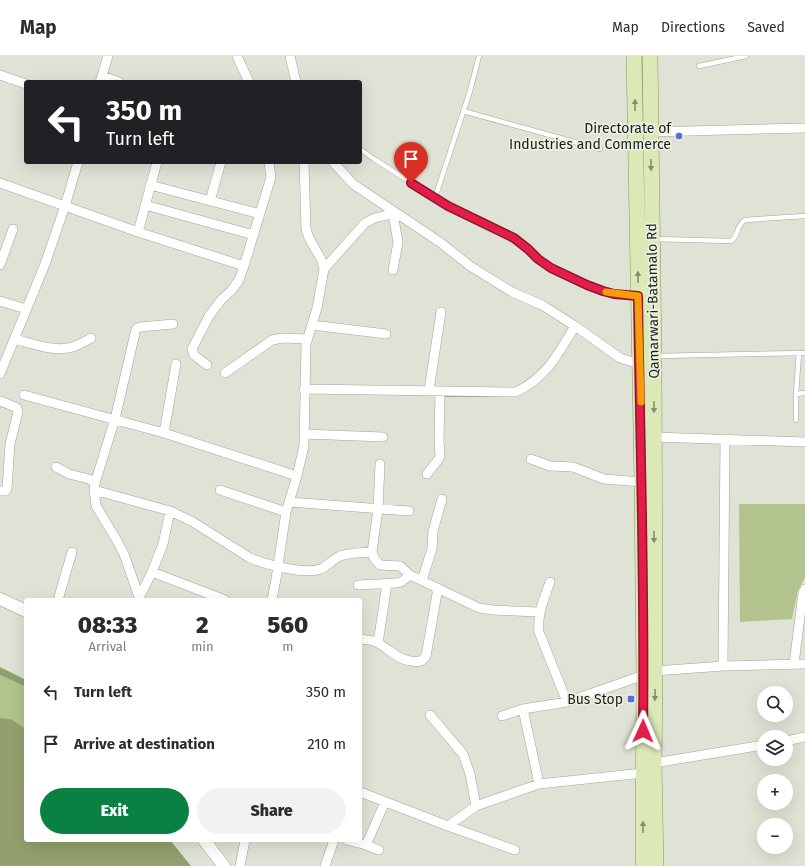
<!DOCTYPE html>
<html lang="en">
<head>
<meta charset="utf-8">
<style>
  body { margin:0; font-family:"Fira Sans",sans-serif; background:#f2f2f3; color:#2b2b33; height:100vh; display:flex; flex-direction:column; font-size:15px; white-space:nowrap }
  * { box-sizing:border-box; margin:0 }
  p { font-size:13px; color:#7c7c81 }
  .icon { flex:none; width:22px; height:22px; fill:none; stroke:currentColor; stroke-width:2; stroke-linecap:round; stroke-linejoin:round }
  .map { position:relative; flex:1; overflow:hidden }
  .drawer { position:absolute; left:24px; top:542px; width:338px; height:244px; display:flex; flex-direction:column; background:#fff; border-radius:4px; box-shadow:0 4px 16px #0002 }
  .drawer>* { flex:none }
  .guide { position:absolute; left:24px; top:24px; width:338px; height:84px; border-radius:4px; box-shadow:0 4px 16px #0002; background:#202124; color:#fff; overflow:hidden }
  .controls { position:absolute; left:757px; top:630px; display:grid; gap:8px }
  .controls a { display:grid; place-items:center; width:36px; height:36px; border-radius:50%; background:#fff; box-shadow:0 4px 16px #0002; font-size:20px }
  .pin { position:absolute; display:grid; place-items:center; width:34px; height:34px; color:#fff; margin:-41px -17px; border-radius:50% 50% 50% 0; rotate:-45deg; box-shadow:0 0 4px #0007 }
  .pin .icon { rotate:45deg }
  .me { position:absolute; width:44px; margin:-22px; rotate:1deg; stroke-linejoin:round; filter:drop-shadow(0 0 3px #0008) }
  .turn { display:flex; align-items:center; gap:14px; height:84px; padding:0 16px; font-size:18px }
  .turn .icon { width:52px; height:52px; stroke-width:2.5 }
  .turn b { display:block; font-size:28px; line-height:34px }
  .eta { display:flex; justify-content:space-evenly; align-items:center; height:68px; text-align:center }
  .eta b { font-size:24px; font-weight:800; line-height:28px }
  .primary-button { display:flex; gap:8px; margin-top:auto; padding:8px 16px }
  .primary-button a { flex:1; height:46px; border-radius:24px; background:#0b8043; color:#fff; font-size:16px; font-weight:800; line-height:46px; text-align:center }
  .primary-button a+a { background:#f2f2f3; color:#2b2b33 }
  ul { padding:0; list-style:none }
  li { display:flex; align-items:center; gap:12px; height:52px; padding:0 16px }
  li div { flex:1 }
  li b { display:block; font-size:15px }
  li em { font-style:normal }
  header { display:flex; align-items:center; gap:24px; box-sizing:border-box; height:56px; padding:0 20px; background:#fff; border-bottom:1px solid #e1e1e2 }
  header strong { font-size:19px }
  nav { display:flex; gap:22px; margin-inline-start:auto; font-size:14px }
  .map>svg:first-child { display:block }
  .green { fill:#b3c38d }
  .water { fill:#91a06c }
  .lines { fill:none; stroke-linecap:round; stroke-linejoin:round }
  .service-casing { stroke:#a2a699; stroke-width:5.5 }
  .minor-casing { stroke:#a2a699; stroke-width:10 }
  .tertiary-casing { stroke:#a2a699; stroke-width:13 }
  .primary-casing { stroke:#889860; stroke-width:16 }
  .service { stroke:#fff; stroke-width:4.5 }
  .minor { stroke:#fff; stroke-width:9 }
  .tertiary { stroke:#fff; stroke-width:12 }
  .primary { stroke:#dae9b6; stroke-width:15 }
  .oneway { fill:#848e6f }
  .route-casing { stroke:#92132f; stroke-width:10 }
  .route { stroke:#e11d48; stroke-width:7 }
  .slow { stroke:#f59e0b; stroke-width:7 }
  .poi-dot { fill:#546ee4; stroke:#ebf0e2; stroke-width:1.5 }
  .labels { text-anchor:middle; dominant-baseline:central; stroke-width:3.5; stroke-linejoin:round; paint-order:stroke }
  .poi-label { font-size:14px; fill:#1c1e19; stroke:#ebf0e2; text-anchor:end }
  .street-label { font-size:14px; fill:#1c1e19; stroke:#ebf0e2 }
</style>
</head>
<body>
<header>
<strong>Map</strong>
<nav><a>Map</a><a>Directions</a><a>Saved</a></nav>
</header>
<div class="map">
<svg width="805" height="810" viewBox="0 0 805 810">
  <rect width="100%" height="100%" fill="#dee3d5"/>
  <path class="green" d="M739,448H805V522L798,534L792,563L740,566Z
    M0,619L26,631V673L11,663L0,662Z"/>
  <path class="water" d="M0,611L26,624V631L0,619Z
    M0,662L11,663L26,673V784H170L191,810H0Z"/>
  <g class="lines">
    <g class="service-casing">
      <path id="service" d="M699,10L746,0
        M463,55L600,93
        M360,93L374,103L448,150L514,182L528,193L538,203L551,212L587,229L603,235L614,238L636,240
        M435,142L470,35L479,0
        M654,183L731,185C738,181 736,170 745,164L805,160
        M656,300L805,297
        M796,338L799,297
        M796,364V338L805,337"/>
    </g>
    <g class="minor-casing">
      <path id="minor" d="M237,0L249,26
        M290,0L296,26
        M0,19L26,28
        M102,20L119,26
        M100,26L108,0
        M651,76L805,72
        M333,106L353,128L441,187L470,210L512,236L542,249L575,270L620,302L639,308
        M0,127L138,176L244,210
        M150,129L260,158
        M210,145L221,106
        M145,149L254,179
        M393,158L398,186L393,214
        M138,176L157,106
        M0,209L13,173
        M324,213L365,167L375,162L395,157
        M0,245L26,253
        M312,269L386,278
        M14,283C31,287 51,295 68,292C76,291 84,286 91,282
        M207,309L194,299L192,293L209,260L221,244L231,235L239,224L244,210L271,121L269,106
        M225,317L272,284L283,282L307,283
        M0,318L45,208L65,150L78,106
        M304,333L516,336C546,322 559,297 575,270
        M429,334L441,256
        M24,339L164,377L297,420
        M0,345L15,351L17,352L18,356L10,388L7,433L5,435H0
        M164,377L176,308
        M304,378L383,381
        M654,381L805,386
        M531,403L550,410L573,411L604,423L642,426
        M56,411L69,418L89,423L95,427L94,434L170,455L193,466L250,502C264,508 305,519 320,513C327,511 332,504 338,501C348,496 362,497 372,496L374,502L380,509L400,510L410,519L479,552L493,554L539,556
        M427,418L438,404L440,400L439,384L440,335
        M95,427L115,363L136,273L140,271L173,268
        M94,434L96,450L116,483L124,498L140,544
        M220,434L286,456
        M289,446L409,455
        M170,455L163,488L152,516L225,544
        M372,496L378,453L380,408
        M422,524L432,493L433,475L442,443
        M550,526C544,543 537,558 539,576L567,646
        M358,529L397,527L401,526L410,519
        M139,542L152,516
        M58,544L72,496
        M272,544L276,523L286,456L297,420L304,390L306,288L317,252L324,213L321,203L309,182L306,173L304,106
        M360,583C366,584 373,584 378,587C393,596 402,608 421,605L426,600L438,532
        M378,587L387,528
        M794,608L803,537L805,533
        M723,610L725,383
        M655,615L723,610L805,608
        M523,653L539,728
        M430,659L463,698L470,718L476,750
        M502,660L523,653L567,646L644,619
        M786,685L805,681
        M654,707L764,689
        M360,736L448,770L476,750L539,728L643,717
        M448,770L515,794
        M347,784L366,789L379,794
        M366,789L385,746
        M240,810L245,784
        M325,810L334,784"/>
    </g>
    <g class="tertiary-casing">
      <path id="tertiary" d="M0,543L26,555
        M204,784L224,810"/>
    </g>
    <g class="primary-casing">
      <path id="primary" d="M634,0L642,426L644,619L643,810
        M650,0L654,300L655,615L654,707L656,810"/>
    </g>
    <use href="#service" class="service"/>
    <use href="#minor" class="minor"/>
    <use href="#tertiary" class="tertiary"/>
    <use href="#primary" class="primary"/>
  </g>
  <defs><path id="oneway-solid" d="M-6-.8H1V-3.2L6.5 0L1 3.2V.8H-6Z"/></defs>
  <g class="oneway">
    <use href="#oneway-solid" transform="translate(635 49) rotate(-91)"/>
    <use href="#oneway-solid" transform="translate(651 109) rotate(89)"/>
    <use href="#oneway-solid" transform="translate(638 221) rotate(-91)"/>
    <use href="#oneway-solid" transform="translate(654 351) rotate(90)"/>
    <use href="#oneway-solid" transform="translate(654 481) rotate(90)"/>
    <use href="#oneway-solid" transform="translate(655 639) rotate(91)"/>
    <use href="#oneway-solid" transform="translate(643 771) rotate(-90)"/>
  </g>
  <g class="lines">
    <g class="route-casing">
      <path id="route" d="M411,127L448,150L514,182L528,193L538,203L551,212L587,229L603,235L614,238L638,240C640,385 645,530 643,675"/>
    </g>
    <use href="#route" class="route"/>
    <path class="slow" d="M606,236L638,240L641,346"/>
  </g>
  <g class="poi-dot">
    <circle cx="679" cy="80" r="4"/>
    <rect x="627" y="639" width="8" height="8" rx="2"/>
  </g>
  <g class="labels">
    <g class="poi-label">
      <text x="671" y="72">Directorate of<tspan x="671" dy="16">Industries and Commerce</tspan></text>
      <text x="623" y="643">Bus Stop</text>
    </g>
    <g class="street-label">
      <text transform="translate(653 245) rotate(-91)">Qamarwari-Batamalo Rd</text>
    </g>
  </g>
</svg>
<div class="controls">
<a><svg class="icon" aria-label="search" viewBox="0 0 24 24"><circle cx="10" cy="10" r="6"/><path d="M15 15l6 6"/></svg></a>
<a><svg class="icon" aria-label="layers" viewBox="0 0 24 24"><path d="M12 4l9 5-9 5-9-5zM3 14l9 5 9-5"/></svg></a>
<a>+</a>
<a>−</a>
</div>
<div class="pin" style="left:411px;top:127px;background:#d93025"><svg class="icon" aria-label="arrive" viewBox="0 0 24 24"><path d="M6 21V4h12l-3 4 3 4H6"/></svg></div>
<svg class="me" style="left:643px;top:675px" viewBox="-20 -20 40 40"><path d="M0-17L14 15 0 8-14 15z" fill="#e11d48" stroke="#fff" stroke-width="4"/></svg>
<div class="guide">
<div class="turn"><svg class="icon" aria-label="left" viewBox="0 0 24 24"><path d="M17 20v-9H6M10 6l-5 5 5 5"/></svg><div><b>350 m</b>Turn left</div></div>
</div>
<section class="drawer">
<div class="eta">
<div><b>08:33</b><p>Arrival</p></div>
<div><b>2</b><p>min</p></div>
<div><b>560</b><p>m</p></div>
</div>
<ul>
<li><svg class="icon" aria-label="left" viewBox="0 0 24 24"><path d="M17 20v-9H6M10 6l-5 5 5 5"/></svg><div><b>Turn left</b></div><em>350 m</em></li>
<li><svg class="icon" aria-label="arrive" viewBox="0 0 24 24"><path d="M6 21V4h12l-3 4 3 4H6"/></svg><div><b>Arrive at destination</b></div><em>210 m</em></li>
</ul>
<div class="primary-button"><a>Exit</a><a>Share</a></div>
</section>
</div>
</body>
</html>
